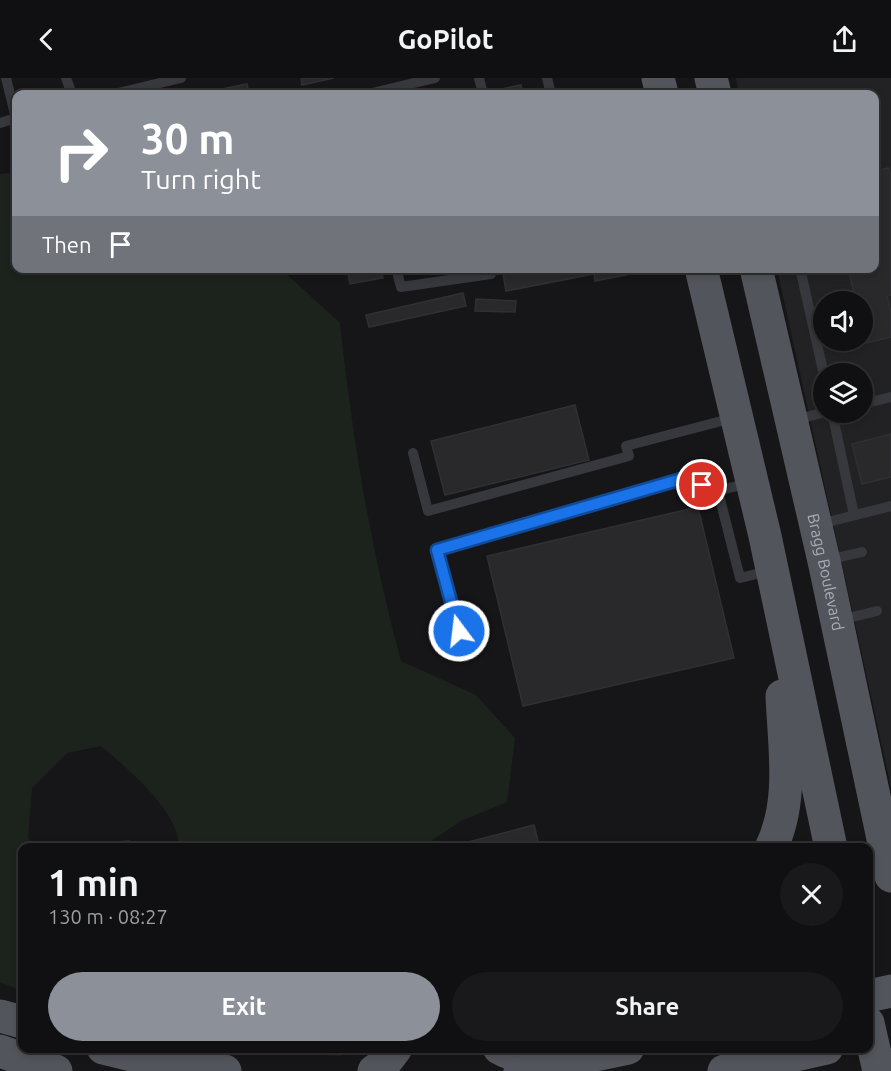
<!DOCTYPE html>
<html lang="en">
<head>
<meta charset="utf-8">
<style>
  body { margin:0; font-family:Ubuntu,sans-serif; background:#19191b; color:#f1f3f6; height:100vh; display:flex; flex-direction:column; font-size:22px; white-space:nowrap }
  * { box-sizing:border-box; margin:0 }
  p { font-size:20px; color:#9c9d9f }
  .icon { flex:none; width:33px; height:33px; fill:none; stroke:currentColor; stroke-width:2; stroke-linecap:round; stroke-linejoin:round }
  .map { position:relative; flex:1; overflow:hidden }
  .side { position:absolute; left:18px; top:765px; width:855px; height:210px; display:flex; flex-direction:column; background:#101012; border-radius:12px; box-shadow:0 3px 9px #0003,0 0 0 2px #303032 }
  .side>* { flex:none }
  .top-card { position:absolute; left:12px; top:12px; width:867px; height:183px; border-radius:12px; box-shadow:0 3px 9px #0003,0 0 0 2px #303032; background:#8c9099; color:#fff; overflow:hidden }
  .buttons { position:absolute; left:813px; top:213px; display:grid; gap:12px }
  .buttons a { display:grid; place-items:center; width:60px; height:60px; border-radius:50%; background:#101012; box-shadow:0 3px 9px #0003,0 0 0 2px #303032; font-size:30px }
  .pin { position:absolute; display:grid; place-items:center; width:51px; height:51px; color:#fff; margin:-26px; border:3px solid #fff; border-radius:50%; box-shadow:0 2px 6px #0007 }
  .me { position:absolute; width:66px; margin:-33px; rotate:345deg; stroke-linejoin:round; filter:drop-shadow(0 0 4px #0008) }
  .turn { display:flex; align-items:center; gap:21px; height:126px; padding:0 30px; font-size:27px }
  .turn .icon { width:78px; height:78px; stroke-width:2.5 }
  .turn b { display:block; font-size:42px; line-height:51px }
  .then { display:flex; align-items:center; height:57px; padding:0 30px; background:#0003; gap:12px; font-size:22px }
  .round { display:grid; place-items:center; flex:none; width:63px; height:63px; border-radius:32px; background:#19191b }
  .overview { display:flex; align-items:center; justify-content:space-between; height:102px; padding:0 30px }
  h1 { font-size:36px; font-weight:700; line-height:45px }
  .button { display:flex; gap:12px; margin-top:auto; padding:12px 30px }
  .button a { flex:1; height:69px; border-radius:36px; background:#8c9099; color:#fff; font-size:24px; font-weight:700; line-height:69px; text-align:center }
  .button a+a { background:#19191b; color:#f1f3f6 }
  header { display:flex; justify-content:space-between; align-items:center; height:78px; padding:0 30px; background:#101012; font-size:27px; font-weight:700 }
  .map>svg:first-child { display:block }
  .built { fill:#222225; fill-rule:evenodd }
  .green { fill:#1c231d }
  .building { fill:#29292c; stroke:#303034; stroke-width:1.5 }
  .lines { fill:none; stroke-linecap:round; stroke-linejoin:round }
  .lane { stroke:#37383d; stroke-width:10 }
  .primary { stroke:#53555c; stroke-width:33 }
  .primary-bridge { stroke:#53555c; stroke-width:33 }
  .route-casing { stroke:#114b97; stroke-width:15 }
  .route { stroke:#1a73e8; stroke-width:10 }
  .labels { text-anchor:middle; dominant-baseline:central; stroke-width:6; stroke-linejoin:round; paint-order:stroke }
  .street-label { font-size:16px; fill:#a8adb8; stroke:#111113 }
</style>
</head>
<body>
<header><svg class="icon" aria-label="back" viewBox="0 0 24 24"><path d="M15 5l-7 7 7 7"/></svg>GoPilot<svg class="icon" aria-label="share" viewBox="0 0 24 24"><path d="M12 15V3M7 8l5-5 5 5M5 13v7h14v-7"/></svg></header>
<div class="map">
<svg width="891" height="993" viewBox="0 0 891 993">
  <rect width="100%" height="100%" fill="#161618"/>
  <path class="built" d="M736,0H891V709L777,191L874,190V16H739ZM824,224H862V262H824ZM824,296H862V334H824Z"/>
  <path class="green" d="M16,94V190L281,191L340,245C352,359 371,473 401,583L476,617L515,660L507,724L461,743L422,769H179C180,734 127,690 101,668L67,675L32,710L28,760L34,769L22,770V913L0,904V96Z
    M214,971L358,970V971L340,978Z"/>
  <path class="building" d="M301,0H334L302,7Z
    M247,6L249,16H198Z
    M521,7L523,16H502L501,11Z
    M889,90L891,99V217L887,218L891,234V259L836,272L834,262H862V224L824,223L854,215L848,190H874V93Z
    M347,190H381L383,200L350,206Z
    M502,190H651V192L595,203L594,196L506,213Z
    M463,215L466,228L369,249L366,237Z
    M476,221L516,223L515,234L475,233Z
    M575,327L589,382L445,417L431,363Z
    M891,356V399L862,406L852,366Z
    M698,429L734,580L523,628L487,478Z
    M534,747L540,770H445Z
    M129,763L130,770H72L71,768Z"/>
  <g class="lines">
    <path class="lane" d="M66,0L72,16
      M479,0L483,16
      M547,0L551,16
      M114,16L181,0
      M368,16L435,0
      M0,45L16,40L6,0
      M396,190L401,209L491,196L492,190
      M800,190L824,297
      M862,326L891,319
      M832,334L854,437
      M794,342L826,334
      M413,375L428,433L629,378L626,368L733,340
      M749,405L721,412L719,417L740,500L769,493
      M820,446L891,428
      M827,482L862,474
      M840,542L877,533
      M459,553L437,472L685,400L719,414"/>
    <g class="primary">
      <path d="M658,0L662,16"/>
      <path d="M711,0L715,16"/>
      <path d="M701,190L765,458L831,770"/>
      <path id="s1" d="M756,190L824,483L891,798"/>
      <path d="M771,770C794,723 784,668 782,618"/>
      <path d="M868,918L891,913"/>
      <path d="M0,938L22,944"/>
      <path d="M103,970L165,985L225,993"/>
      <path d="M499,970L507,974L550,978"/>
      <path d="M0,973L56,993"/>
      <path d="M374,993L384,986L396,970"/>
      <path d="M520,993L628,970"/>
      <path d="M724,993L827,970"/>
    </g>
    <path class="primary-bridge" d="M868,945L879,993"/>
  </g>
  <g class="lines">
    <g class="route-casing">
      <path id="route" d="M459,553L437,472L685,400L702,407"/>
    </g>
    <use href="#route" class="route"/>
  </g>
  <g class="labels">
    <g class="street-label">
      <text stroke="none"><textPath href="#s1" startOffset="312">Bragg Boulevard</textPath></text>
    </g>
  </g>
</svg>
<div class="buttons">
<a><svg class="icon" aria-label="sound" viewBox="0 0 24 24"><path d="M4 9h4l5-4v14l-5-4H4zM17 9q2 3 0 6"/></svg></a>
<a><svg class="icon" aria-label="layers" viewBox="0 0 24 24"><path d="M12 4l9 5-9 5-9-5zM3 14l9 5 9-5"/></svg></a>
</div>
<div class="pin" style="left:702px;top:407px;background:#d93025"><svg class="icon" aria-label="arrive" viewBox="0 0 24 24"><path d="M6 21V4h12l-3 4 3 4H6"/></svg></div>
<svg class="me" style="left:459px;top:553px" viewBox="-20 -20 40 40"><circle r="17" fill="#1a73e8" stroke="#fff" stroke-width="3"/><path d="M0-11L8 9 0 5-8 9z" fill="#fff"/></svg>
<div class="top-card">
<div class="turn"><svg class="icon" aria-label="right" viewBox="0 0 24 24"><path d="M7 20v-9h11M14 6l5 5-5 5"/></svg><div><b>30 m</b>Turn right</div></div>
<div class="then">Then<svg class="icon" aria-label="arrive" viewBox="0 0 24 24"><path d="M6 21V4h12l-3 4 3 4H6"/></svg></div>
</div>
<section class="side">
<div class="overview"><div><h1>1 min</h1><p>130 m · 08:27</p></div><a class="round"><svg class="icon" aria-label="close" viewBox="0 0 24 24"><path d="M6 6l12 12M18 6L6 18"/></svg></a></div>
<div class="button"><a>Exit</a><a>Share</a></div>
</section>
</div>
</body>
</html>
